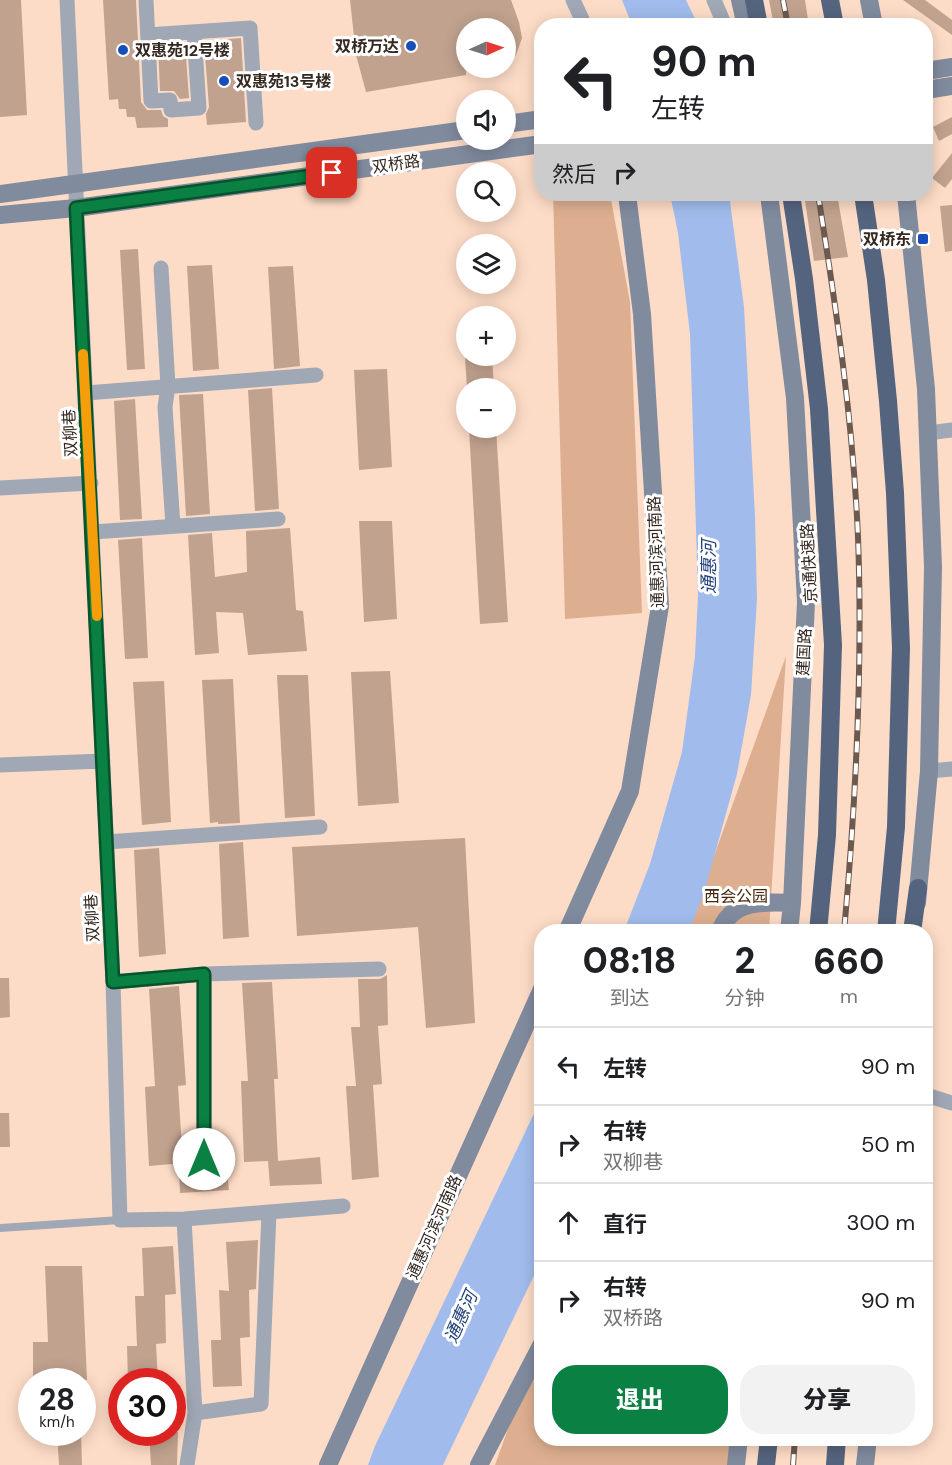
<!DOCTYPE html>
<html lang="zh">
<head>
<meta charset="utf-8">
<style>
  body { margin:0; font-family:"DM Sans","Noto Sans SC",sans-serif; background:#f2f2f2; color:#202124; height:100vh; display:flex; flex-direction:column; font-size:22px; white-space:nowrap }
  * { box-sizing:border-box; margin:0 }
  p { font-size:20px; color:#757577 }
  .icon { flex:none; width:33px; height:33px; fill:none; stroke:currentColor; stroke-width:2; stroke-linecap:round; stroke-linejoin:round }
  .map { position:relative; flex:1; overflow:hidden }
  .sheet { position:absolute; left:534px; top:924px; width:399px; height:522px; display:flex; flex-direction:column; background:#fff; border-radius:24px; box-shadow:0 3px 15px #0003 }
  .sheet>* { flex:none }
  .top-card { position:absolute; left:534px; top:18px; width:399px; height:183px; border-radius:24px; box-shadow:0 3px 15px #0003; background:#fff; color:#202124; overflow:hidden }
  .needle { width:39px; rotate:87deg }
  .fabs { position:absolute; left:456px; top:18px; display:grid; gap:12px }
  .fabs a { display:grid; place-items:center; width:60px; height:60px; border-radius:50%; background:#fff; box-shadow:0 3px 15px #0003; font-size:30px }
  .speed { position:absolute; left:18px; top:1368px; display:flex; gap:12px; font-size:30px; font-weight:700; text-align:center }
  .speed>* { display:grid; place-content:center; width:78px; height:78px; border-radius:50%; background:#fff; box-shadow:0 3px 15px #0003; line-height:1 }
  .speed small { font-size:15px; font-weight:400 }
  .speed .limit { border:9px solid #d22; background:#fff; color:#111 }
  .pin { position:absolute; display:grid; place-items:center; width:51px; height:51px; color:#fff; margin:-26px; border-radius:12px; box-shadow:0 3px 9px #0006 }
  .me { position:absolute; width:66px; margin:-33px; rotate:0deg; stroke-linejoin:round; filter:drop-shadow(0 0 4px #0008) }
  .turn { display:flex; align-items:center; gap:21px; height:126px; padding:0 18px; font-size:27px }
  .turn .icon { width:78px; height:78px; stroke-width:2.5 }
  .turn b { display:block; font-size:42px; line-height:51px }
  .then { display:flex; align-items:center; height:57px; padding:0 18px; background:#0003; gap:12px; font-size:22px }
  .eta { display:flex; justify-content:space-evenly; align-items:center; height:102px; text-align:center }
  .eta b { font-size:36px; font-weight:800; line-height:42px }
  .action { display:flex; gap:12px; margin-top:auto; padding:12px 18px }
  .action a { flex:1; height:69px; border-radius:24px; background:#0b8043; color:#fff; font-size:24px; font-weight:800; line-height:69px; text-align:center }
  .action a+a { background:#f2f2f2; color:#202124 }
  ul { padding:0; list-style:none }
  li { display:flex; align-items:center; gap:18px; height:78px; padding:0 18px; border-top:2px solid #e0e0e0 }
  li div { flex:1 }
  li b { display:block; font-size:22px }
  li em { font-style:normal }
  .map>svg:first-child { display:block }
  .green { fill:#ddaf90 }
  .water { fill:#a1bcec }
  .building { fill:#c0a28e }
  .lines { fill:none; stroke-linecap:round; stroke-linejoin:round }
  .lane { stroke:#a0a8b5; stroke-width:8 }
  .street { stroke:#a0a8b5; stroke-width:15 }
  .secondary { stroke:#808b9e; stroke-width:18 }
  .highway { stroke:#55647e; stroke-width:18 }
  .rail-casing { stroke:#6c5a4f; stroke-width:6 }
  .rail { stroke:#fff; stroke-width:4; stroke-dasharray:11; stroke-linecap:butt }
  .route-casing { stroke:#07532c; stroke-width:15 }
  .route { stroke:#0b8043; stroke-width:10 }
  .slow { stroke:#f59e0b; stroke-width:10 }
  .poi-dot { fill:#184eba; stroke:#fff; stroke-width:2 }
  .labels { text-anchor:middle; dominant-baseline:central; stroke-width:6; stroke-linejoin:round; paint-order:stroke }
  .poi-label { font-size:16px; font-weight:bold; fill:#342820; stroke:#fff; text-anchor:end }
  .street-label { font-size:16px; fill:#342820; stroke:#fff }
  .park-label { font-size:16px; fill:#47250b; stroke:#fff }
  .water-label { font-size:18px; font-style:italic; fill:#25437d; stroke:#fff }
</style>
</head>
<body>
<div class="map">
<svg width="952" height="1465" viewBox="0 0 952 1465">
  <rect width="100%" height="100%" fill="#fddcc7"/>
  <path class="green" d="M553,194H610L630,302L642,613L565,619Z
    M786,656L769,931H687Z
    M541,1337L542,1438L736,1439L734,1465H495Z"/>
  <path class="water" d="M622,0H686L698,25H632Z
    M670,194H729L744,307L755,516L757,599L751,695L737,774L704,893L689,931H624L650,864L682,752L695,656L698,595L690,334L678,233Z
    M541,1099V1261L443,1465H368L375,1446Z"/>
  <path class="building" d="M0,0H21L27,115L0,117Z
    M103,0H136L141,102L147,110H161L163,116L168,119V127L137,128L135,117H127L126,109H119L118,99L109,100Z
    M350,0H511L519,22L522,38L516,55L506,65V28H466V75L366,92L356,55Z
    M769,0H805L809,26H774Z
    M903,0H925L952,20V35Z
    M241,38L246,122L207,125L206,114L209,107L204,41Z
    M185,42L189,98L180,99L174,91H160L158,44Z
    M952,117V134L939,141L933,127Z
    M952,153V179L945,188L932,178Z
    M804,194H837L848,257L814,261Z
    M952,205V251L945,252L940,206Z
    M138,249L145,369L127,370L120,250Z
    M212,265L219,369L193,371L187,266Z
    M293,266L300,366L274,369L268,267Z
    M465,357H492L494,388H467Z
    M387,369L392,467L359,470L354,370Z
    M272,388L279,509L255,511L248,390Z
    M203,394L210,514L186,516L179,395Z
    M135,399L142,519L120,520L114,401Z
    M469,428H496L508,622L480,624Z
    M359,521H392L397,619L364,622Z
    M290,528L296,610L303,611L307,651L248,655L243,613L216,612L219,653L195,655L188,535L212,533L215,577L247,572L246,531Z
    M142,538L148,658L125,659L118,540Z
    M390,671L399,803L358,806L351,672Z
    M277,675H308L315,816L285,818Z
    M233,679L240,823L218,824V822L210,823L202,680Z
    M164,681L171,822L142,825L133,682Z
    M465,838L475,1023L426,1028L418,927L297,936L292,847Z
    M243,842L249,937L223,939L219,844Z
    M159,848L166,954L139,957L134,850Z
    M387,975L388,1025L378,1026L382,1084L373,1085L379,1177L352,1180L346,1086H356L351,1027H360L358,979H380Z
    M0,978H9L10,1017L0,1018Z
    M272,982L278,1079H274L278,1161L320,1157L322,1184L270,1186L268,1161L244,1162L241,1081H248L242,983Z
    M179,986L186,1085L178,1086L183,1163L149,1166L145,1087L155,1086L149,989Z
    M0,1113H9L10,1147H0Z
    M226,1164L229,1190L180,1193L179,1169L198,1167L205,1169L211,1165Z
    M258,1240L256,1289L249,1290L250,1337L240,1338L242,1386L213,1387L211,1340H221L219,1290L229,1291L226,1242Z
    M173,1246L176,1294L165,1295L166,1343L156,1344L158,1382H128L127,1346H137L135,1296H144L142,1248Z
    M45,1266H82L87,1380L33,1382V1342H48Z
    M57,1432H81L82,1465H59Z
    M149,1432H178L177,1465H151Z"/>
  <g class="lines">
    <path class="lane" d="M0,1228L120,1220"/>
    <path class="street" d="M67,0L113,982L120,1220L184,1219L343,1206
      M146,0L151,101L170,100L171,110L199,108L194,32
      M573,0L585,26
      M714,0L725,26
      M148,35L250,28L256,123
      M161,268L168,386L165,407L173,526
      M86,393L316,375
      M928,433L952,430
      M0,488L91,483
      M93,532L278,519
      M0,765L103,761
      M929,771L952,769
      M106,842L320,827
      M204,974L379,969
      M113,982L204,974V1159
      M926,1095L952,1103
      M184,1219L195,1413L187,1465
      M195,1413L261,1404L269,1213"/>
    <path class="secondary" d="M740,0L746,26
      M869,0L874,26
      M926,71L952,67
      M926,90L952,86
      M506,124L542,119
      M0,194L466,130
      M769,194L795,398L806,602L792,903L789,932
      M906,194L926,389L933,567L929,771L917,903
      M0,215L76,208L542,144
      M567,932L630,791L660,606L642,314L627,194
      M720,932C731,899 764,902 792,903
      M328,1465L542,989
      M479,1465L542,1344
      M736,1465L739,1438
      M865,1465L868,1438"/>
    <path class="highway" d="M754,0L759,26
      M830,0L835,26
      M791,194L804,279L819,409L833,645L827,835L818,932
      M863,194L876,280L888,401L895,493L901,648L896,827L886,932
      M912,932L918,888
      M766,1465L769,1438
      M835,1465L837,1438"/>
    <g class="rail-casing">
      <path id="rail" d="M783,0L788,26
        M818,194C836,307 853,421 858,537C863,669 856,800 844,932
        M793,1465L795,1438"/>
    </g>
    <use href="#rail" class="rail"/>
  </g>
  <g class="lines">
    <g class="route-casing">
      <path id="route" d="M204,1159V974L113,982L76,208L332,173"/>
    </g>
    <use href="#route" class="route"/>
    <path class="slow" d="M83,354L97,616"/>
  </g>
  <g class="poi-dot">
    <circle cx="411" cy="46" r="6"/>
    <circle cx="123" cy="50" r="6"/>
    <circle cx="224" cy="81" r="6"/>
    <rect x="917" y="233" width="12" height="12" rx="3"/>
  </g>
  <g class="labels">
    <g class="poi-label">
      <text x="399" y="46">双桥万达</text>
      <text x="135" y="50" text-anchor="start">双惠苑12号楼</text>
      <text x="236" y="81" text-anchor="start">双惠苑13号楼</text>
      <text x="911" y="239">双桥东</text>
    </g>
    <g class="street-label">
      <text transform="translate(396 164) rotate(-8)">双桥路</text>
      <text transform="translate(70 433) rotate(-93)">双柳巷</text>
      <text transform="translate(656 552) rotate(-92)">通惠河滨河南路</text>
      <text transform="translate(809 563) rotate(-93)">京通快速路</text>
      <text transform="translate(804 652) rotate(-87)">建国路</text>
      <text transform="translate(92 918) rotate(-93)">双柳巷</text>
      <text transform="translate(434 1227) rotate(-66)">通惠河滨河南路</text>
    </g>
    <g class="park-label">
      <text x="736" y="896">西会公园</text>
    </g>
    <g class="water-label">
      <text transform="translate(709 567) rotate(-90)">通惠河</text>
      <text transform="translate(461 1317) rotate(-66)">通惠河</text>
    </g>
  </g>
</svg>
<div class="fabs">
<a><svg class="needle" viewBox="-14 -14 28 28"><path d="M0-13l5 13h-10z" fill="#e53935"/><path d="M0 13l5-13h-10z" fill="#757577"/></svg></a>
<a><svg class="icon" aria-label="sound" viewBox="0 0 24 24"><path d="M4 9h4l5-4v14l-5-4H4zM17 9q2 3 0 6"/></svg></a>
<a><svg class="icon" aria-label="search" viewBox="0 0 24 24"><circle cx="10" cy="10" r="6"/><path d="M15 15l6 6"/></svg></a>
<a><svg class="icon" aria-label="layers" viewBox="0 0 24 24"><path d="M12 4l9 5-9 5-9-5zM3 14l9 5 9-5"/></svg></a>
<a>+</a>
<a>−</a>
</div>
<div class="speed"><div>28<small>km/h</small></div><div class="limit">30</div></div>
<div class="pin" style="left:332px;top:173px;background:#d93025"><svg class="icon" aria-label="arrive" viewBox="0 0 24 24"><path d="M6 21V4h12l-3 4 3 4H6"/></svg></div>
<svg class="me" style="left:204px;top:1159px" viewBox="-20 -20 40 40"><circle r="19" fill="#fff"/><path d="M0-13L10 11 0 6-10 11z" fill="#0b8043"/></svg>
<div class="top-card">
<div class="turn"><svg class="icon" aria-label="left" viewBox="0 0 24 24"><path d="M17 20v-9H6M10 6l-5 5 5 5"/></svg><div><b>90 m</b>左转</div></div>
<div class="then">然后<svg class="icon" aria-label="right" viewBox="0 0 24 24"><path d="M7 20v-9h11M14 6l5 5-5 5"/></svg></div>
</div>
<section class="sheet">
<div class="eta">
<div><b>08:18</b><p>到达</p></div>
<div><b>2</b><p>分钟</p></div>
<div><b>660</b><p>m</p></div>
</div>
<ul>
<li><svg class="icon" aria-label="left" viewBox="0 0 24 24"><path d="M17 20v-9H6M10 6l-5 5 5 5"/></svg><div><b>左转</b></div><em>90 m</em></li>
<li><svg class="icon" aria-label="right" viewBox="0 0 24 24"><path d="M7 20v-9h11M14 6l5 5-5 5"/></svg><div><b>右转</b><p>双柳巷</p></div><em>50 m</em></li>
<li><svg class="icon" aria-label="ahead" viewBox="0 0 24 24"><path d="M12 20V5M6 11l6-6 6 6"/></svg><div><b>直行</b></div><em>300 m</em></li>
<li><svg class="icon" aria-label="right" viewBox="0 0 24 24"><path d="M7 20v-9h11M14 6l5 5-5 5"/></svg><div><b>右转</b><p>双桥路</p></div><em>90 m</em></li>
</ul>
<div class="action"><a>退出</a><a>分享</a></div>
</section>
</div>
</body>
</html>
